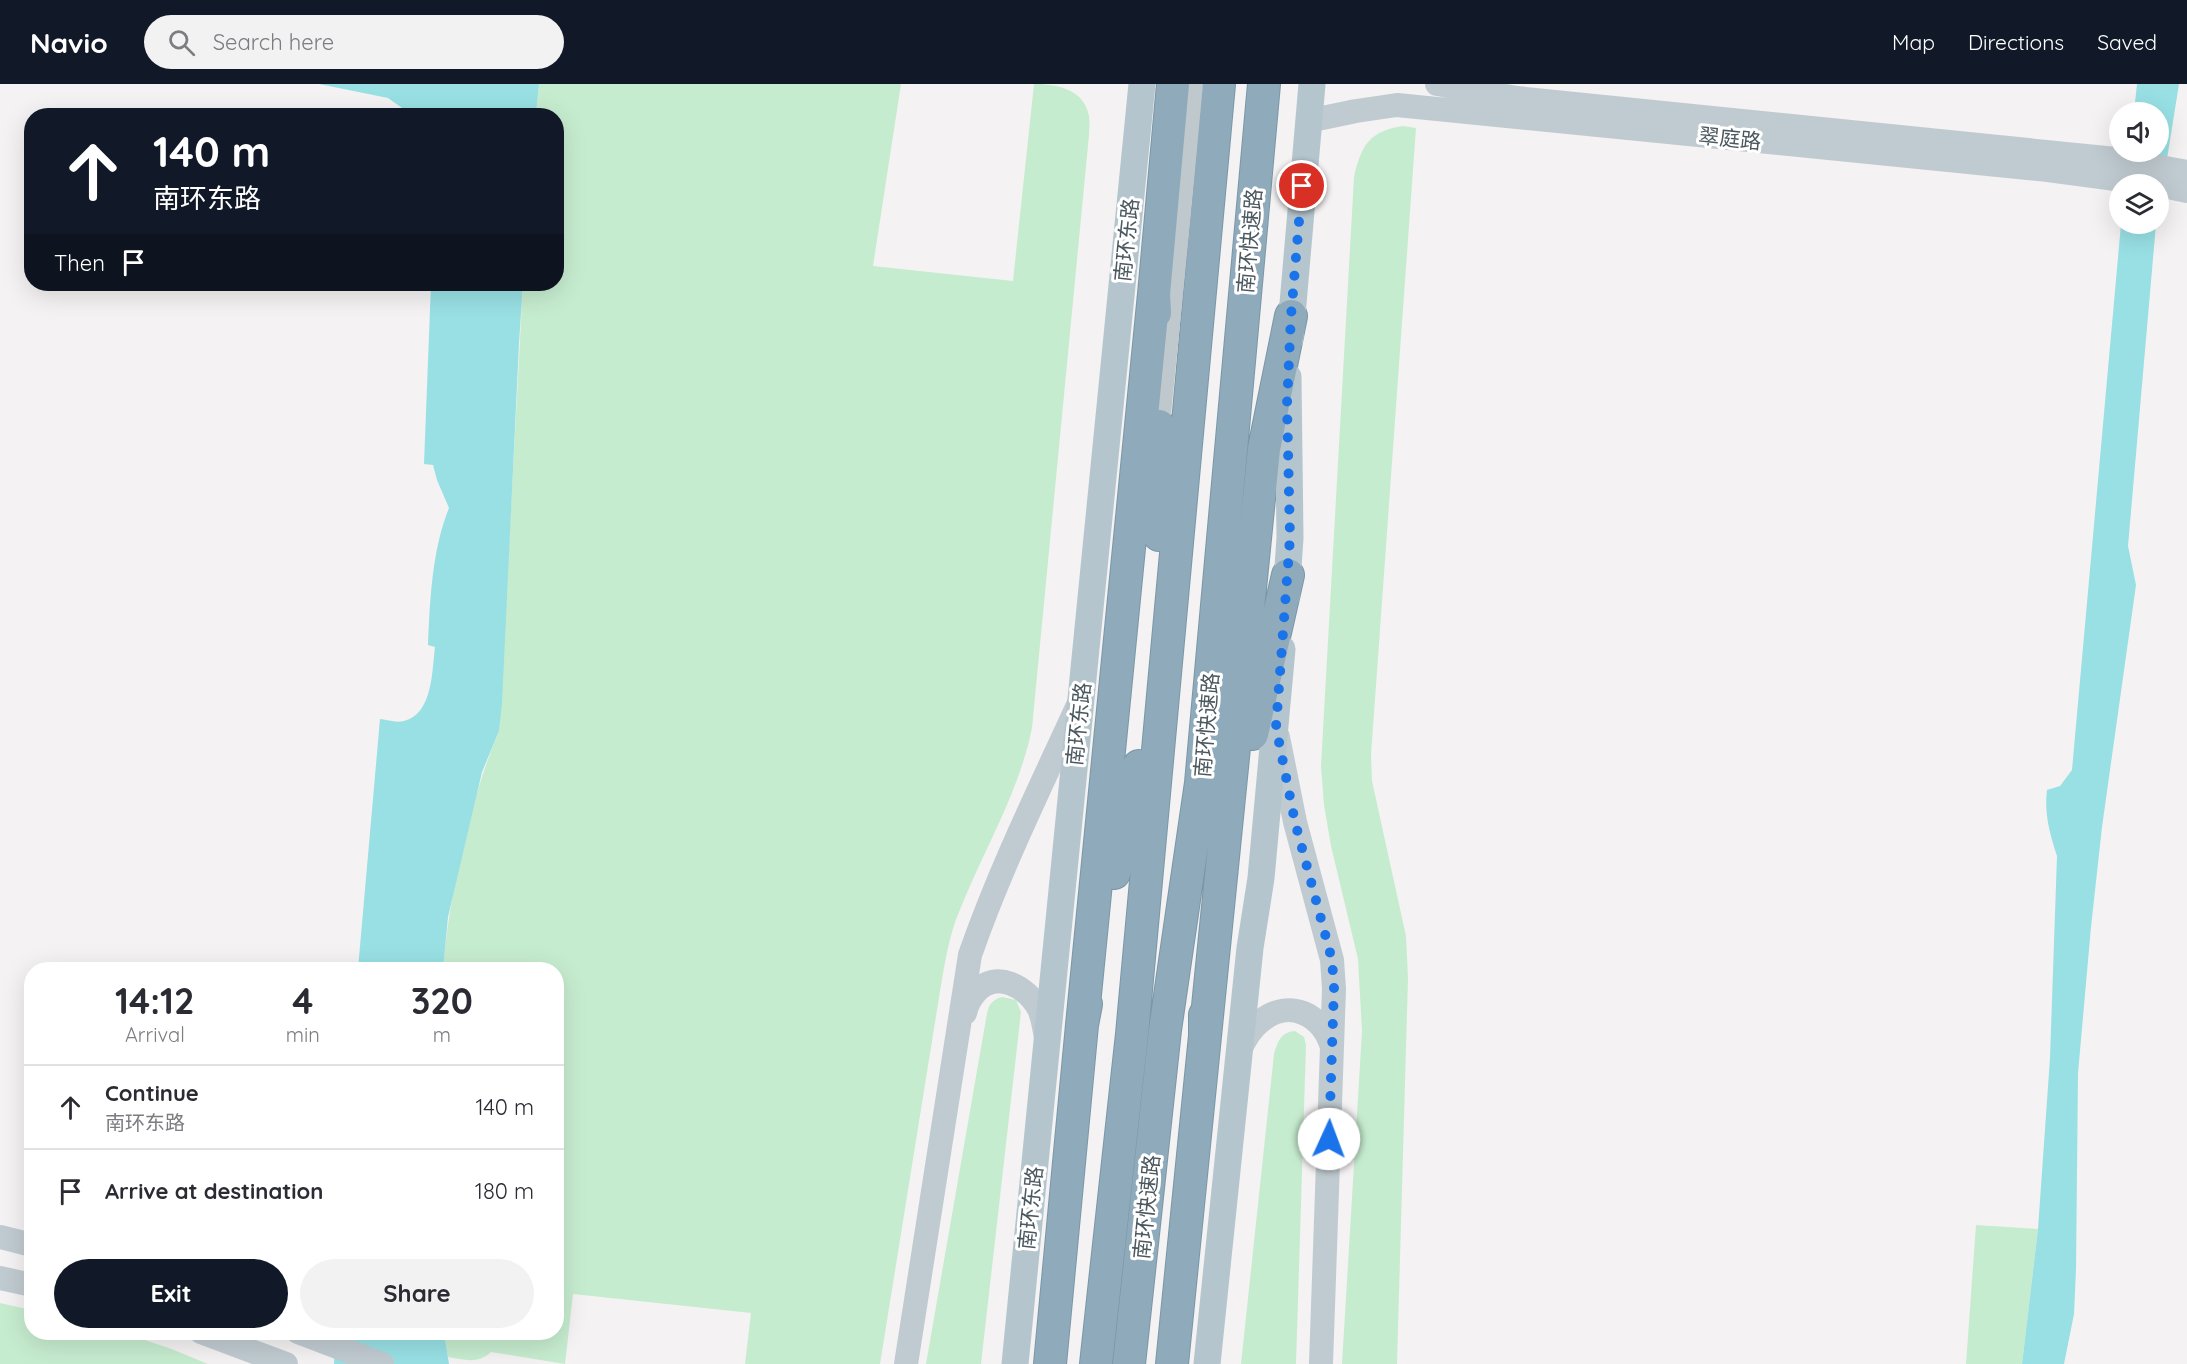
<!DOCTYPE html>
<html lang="en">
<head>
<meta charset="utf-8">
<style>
  body { margin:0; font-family:Quicksand,"Noto Sans SC",sans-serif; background:#f2f2f3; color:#2b2b33; height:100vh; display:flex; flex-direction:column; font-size:22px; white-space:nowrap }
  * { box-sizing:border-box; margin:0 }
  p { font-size:20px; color:#7c7c81 }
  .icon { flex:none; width:33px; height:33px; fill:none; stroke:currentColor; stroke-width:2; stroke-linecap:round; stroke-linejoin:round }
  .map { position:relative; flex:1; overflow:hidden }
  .drawer { position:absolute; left:24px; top:878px; width:540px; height:378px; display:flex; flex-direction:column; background:#fff; border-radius:24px; box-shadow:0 6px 24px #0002 }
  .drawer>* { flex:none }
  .top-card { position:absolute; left:24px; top:24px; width:540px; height:183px; border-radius:24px; box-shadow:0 6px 24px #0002; background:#111827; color:#fff; overflow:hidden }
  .tools { position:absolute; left:2109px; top:18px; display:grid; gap:12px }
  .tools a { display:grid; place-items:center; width:60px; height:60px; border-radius:50%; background:#fff; box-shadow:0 6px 24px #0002; font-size:30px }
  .pin { position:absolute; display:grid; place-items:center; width:51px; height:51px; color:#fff; margin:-26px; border:3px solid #fff; border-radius:50%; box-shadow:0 2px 6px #0007 }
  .me { position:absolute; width:66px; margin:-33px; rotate:2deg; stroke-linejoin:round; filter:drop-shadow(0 0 4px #0008) }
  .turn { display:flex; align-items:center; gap:21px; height:126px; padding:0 30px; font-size:27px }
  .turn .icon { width:78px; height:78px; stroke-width:2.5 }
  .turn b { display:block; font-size:42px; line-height:51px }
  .then { display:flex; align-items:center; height:57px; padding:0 30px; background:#0003; gap:12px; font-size:22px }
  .eta { display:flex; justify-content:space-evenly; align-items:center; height:102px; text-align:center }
  .eta b { font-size:36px; font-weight:700; line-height:42px }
  .primary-button { display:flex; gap:12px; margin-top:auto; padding:12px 30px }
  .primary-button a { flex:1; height:69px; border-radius:36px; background:#111827; color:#fff; font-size:24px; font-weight:700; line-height:69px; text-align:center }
  .primary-button a+a { background:#f2f2f3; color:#2b2b33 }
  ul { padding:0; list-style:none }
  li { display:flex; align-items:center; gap:18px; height:84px; padding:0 30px; border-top:2px solid #e1e1e2 }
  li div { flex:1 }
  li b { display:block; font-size:22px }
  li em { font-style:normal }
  header { display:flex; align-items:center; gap:36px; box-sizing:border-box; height:84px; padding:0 30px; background:#111827; color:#fff }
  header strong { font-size:28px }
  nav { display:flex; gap:33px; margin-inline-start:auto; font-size:21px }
  .search { width:420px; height:54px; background:#f2f2f3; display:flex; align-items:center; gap:15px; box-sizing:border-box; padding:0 21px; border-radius:33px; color:#7c7c81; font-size:22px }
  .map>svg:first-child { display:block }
  .green { fill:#c6eccf }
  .water { fill:#98e0e4 }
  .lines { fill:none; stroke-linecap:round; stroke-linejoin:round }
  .highway-casing { stroke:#7a97a7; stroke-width:34 }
  .street { stroke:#bfc8cd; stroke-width:18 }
  .secondary { stroke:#c0cbd1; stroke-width:24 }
  .primary { stroke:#b5c5cd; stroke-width:27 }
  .highway { stroke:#8fabbb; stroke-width:32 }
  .route { stroke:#1a73e8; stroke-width:10; stroke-dasharray:0 18 }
  .labels { text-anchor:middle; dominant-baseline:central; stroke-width:6; stroke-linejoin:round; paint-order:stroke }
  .street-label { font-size:21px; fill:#4b585e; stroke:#fff }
</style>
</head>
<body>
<header>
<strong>Navio</strong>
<div class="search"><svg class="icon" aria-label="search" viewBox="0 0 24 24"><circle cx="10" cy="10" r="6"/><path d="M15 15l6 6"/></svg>Search here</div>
<nav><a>Map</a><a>Directions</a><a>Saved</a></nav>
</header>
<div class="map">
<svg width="2187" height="1280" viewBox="0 0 2187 1280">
  <rect width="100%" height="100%" fill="#f4f2f2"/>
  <path class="green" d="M539,0H901L873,182L1013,197L1034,0C1057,0 1084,5 1089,32C1090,38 1089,45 1089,51L1032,644C1019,709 983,767 959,828C950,849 946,873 942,895L880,1280H745L751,1229L573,1210L565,1280L491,1268C478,1280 465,1276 448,1273L444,1248H556V885H443C450,807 469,719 499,647L523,200H556V32L536,31Z
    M1403,42L1416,44L1371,671L1372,697L1406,852L1408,894L1397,1280H1342L1362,947L1358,875L1331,762L1324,721L1321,682L1354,93C1361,62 1369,47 1403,42Z
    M1002,913L1016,916L1021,928L981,1280H926L986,935C988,923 990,916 1002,913Z
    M1295,947L1304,953L1306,961L1296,1280H1241L1274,970C1278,957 1281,948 1295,947Z
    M1976,1141L2038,1145L2022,1280H1966Z
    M0,1219L31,1226L32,1248H120L169,1264L208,1280H0Z"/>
  <path class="water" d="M319,0H539L536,31H412L388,14Z
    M2137,0H2179L2159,125L2158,100L2129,68H2158V28H2134Z
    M2121,140H2156L2128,462L2136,501L2102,743L2091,843L2078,989L2076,1185L2074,1230L2064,1280H2022L2038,1145L2050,974L2057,772C2050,750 2044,730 2047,706L2060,702L2072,686Z
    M431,200H523L519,259L502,619L499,647L482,688L448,833L443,885H358L380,635C388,636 396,639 404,637C433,630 432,586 435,563L428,561C430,515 432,466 449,424L437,396L433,381L424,380Z
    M336,1248H444L449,1280H334Z"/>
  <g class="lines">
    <g class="highway-casing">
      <path id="highway" d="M1155,229L1154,210L1173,0
        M1159,451V342
        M1252,650L1288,491
        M1114,789L1139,682
        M1082,941L1154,210
        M1205,952L1264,365L1291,232
        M1050,1280L1082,941L1086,920
        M1096,1280L1132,950L1219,0
        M1129,1280L1165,946L1201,699L1264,0
        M1172,1280L1205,952V931"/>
    </g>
    <path class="street" d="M1160,350L1195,0"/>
    <path class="secondary" d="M1437,0L1517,14L2116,75L2187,88
      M1308,37L1356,27L1397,21L2048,86L2153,100
      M2158,101L2187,107
      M1278,653L1295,738L1332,876L1334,905L1321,1280
      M965,929C967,921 971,913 976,908C996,885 1027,903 1039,925C1043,934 1044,944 1046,953
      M1239,968C1244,957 1250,945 1261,937C1289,914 1322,930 1332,963
      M0,1153L32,1161
      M0,1194L32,1201
      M201,1248L286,1280
      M298,1248L382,1280
      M906,1280L970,871C1000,785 1040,704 1078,621"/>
    <path class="primary" d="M1290,254L1312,0
      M1286,512L1290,454L1288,293
      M1015,1280L1142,0
      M1207,1280L1250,864L1261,794L1282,565"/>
    <use href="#highway" class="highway"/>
  </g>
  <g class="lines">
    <path class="route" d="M1302,102L1291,232L1287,320L1290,454L1276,643L1295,738L1332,876L1334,904L1329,1055"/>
  </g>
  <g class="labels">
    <g class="street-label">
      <text transform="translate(1730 54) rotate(6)">翠庭路</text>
      <text transform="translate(1126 156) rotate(-84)">南环东路</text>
      <text transform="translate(1249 157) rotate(-85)">南环快速路</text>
      <text transform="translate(1078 640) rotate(-84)">南环东路</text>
      <text transform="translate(1206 641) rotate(-85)">南环快速路</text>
      <text transform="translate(1146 1123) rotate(-84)">南环快速路</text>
      <text transform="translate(1030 1124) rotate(-84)">南环东路</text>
    </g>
  </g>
</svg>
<div class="tools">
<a><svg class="icon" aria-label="sound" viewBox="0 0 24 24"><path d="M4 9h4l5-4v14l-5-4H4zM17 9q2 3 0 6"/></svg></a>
<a><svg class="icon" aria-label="layers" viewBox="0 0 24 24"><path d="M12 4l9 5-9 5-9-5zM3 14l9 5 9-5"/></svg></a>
</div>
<div class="pin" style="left:1302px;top:102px;background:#d93025"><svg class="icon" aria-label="arrive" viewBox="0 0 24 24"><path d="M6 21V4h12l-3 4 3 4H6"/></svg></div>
<svg class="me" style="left:1329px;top:1055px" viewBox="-20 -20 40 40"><circle r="19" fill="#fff"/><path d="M0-13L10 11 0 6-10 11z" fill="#1a73e8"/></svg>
<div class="top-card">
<div class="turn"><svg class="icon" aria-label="ahead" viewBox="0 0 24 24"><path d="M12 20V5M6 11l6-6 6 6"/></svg><div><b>140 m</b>南环东路</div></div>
<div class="then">Then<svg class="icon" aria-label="arrive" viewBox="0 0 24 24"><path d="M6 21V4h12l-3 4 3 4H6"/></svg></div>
</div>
<section class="drawer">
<div class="eta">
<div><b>14:12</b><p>Arrival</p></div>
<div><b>4</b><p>min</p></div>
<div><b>320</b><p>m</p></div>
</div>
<ul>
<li><svg class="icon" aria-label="ahead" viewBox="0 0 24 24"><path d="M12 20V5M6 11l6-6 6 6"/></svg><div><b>Continue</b><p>南环东路</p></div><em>140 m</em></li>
<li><svg class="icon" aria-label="arrive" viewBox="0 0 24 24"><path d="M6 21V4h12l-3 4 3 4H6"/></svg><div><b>Arrive at destination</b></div><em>180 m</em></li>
</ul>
<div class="primary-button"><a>Exit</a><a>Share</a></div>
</section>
</div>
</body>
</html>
